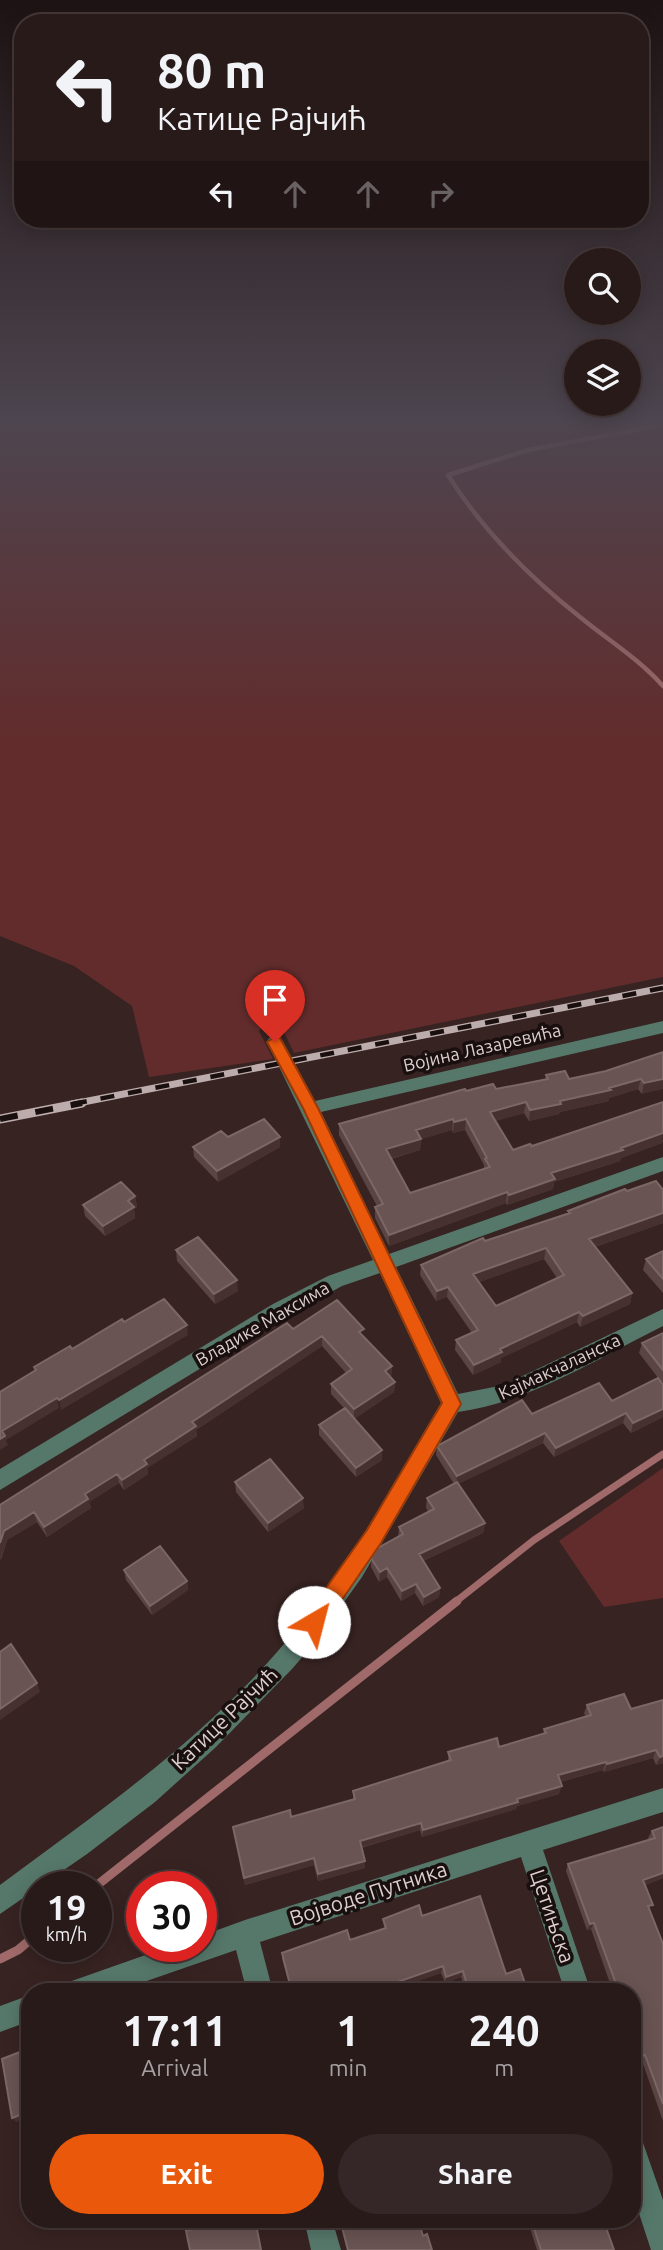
<!DOCTYPE html>
<html lang="en">
<head>
<meta charset="utf-8">
<style>
  body { margin:0; font-family:Ubuntu,sans-serif; background:#352727; color:#f1f3f6; height:100vh; display:flex; flex-direction:column; font-size:26px; white-space:nowrap }
  * { box-sizing:border-box; margin:0 }
  p { font-size:23px; color:#a5a1a2 }
  .icon { flex:none; width:38px; height:38px; fill:none; stroke:currentColor; stroke-width:2; stroke-linecap:round; stroke-linejoin:round }
  .map { position:relative; flex:1; overflow:hidden }
  .panel { position:absolute; left:21px; top:1983px; width:620px; height:245px; display:flex; flex-direction:column; background:#291a1a; border-radius:28px; box-shadow:0 4px 18px #0003,0 0 0 2px #453839 }
  .panel>* { flex:none }
  .hud { position:absolute; left:14px; top:14px; width:635px; height:214px; border-radius:28px; box-shadow:0 4px 18px #0003,0 0 0 2px #453839; background:#291a1a; color:#f1f3f6; overflow:hidden }
  .tools { position:absolute; left:564px; top:248px; display:grid; gap:14px }
  .tools a { display:grid; place-items:center; width:77px; height:77px; border-radius:50%; background:#291a1a; box-shadow:0 4px 18px #0003,0 0 0 2px #453839; font-size:35px }
  .speed { position:absolute; left:21px; top:1871px; display:flex; gap:14px; font-size:35px; font-weight:700; text-align:center }
  .speed>* { display:grid; place-content:center; width:91px; height:91px; border-radius:50%; background:#291a1a; box-shadow:0 4px 18px #0003,0 0 0 2px #453839; line-height:1 }
  .speed small { font-size:18px; font-weight:400 }
  .speed .limit { border:10px solid #d22; background:#fff; color:#111 }
  .pin { position:absolute; display:grid; place-items:center; width:60px; height:60px; color:#fff; margin:-72px -30px; border-radius:50% 50% 50% 0; rotate:-45deg; box-shadow:0 0 7px #0007 }
  .pin .icon { rotate:45deg }
  .me { position:absolute; width:77px; margin:-38px; rotate:37deg; stroke-linejoin:round; filter:drop-shadow(0 0 5px #0008) }
  .turn { display:flex; align-items:center; gap:24px; height:147px; padding:0 28px; font-size:32px }
  .turn .icon { width:91px; height:91px; stroke-width:2.5 }
  .turn b { display:block; font-size:49px; line-height:60px }
  .lanes { display:flex; align-items:center; height:66px; padding:0 28px; background:#0003; justify-content:center; gap:35px; direction:ltr }
  .lanes .off { opacity:.35 }
  .eta { display:flex; justify-content:space-evenly; align-items:center; height:119px; text-align:center }
  .eta b { font-size:42px; font-weight:600; line-height:49px }
  .cta { display:flex; gap:14px; margin-top:auto; padding:14px 28px }
  .cta a { flex:1; height:80px; border-radius:42px; background:#ea580c; color:#fff; font-size:28px; font-weight:600; line-height:80px; text-align:center }
  .cta a+a { background:#352727; color:#f1f3f6 }
  .map>svg:first-child { display:block }
  .green { fill:#622c2c }
  .lines { fill:none; stroke-linecap:round; stroke-linejoin:round }
  .stream-far2 { stroke:#9f6a69; stroke-width:4.5 }
  .stream-far1 { stroke:#9f6a69; stroke-width:7 }
  .stream { stroke:#9f6a69; stroke-width:9 }
  .minor { fill:#56786b; fill-rule:evenodd }
  .rail-far1-casing { stroke:#bcadac; stroke-width:7 }
  .rail-casing { stroke:#bcadac; stroke-width:9 }
  .rail-far1 { stroke:#180f0e; stroke-width:4.5; stroke-dasharray:14; stroke-linecap:butt }
  .rail { stroke:#180f0e; stroke-width:6; stroke-dasharray:18; stroke-linecap:butt }
  .wall { fill:#5b4544; fill-rule:evenodd }
  .shaded-wall { fill:#473130 }
  .building { fill:#695453; stroke:#7b6766; stroke-width:2; fill-rule:evenodd }
  .route { fill:#ea580c; stroke:#983908; stroke-width:2 }
  .labels { text-anchor:middle; dominant-baseline:central; stroke-width:7; stroke-linejoin:round; paint-order:stroke }
  .street-label { font-size:18px; fill:#ddcfce; stroke:#180f0e }
  .near-street-label { font-size:21px; fill:#ddcfce; stroke:#180f0e }
</style>
</head>
<body>
<div class="map">
<svg width="663" height="2250" viewBox="0 0 663 2250">
  <rect width="100%" height="100%" fill="#372322"/>
  <path class="green" d="M0,425H663V977L294,1053L283,1030L265,1024L259,1031L273,1059L149,1077L132,1006L74,966L0,936Z
    M663,1468V1598L604,1607L559,1541Z"/>
  <g class="lines">
    <path class="stream-far2" d="M662,425L528,450L448,475C483,531 528,576 580,617C608,640 639,659 663,686"/>
    <path class="stream-far1" d="M454,1603L534,1540L663,1454"/>
    <path class="stream" d="M96,1886L457,1601
      M0,1959L18,1950L37,1934"/>
    <path class="minor" d="M663,1021V1033L321,1112L389,1254L663,1157V1171L396,1267L458,1394L504,1385L663,1309V1326C599,1358 529,1402 458,1412L362,1577L317,1640L292,1669L216,1747L155,1802L87,1854L0,1914V1885C108,1805 218,1729 302,1622C356,1554 397,1478 441,1403L380,1273L342,1286L287,1316L0,1490V1469L273,1304L328,1276L373,1260L267,1042L269,1038H281L315,1101Z
      M663,1788V1812L543,1850L591,1992H565L521,1857L260,1942L273,1992H247L236,1950L115,1992H62L66,1983L171,1946H201V1936L245,1920Z
      M30,1995V2021L0,2032V2006Z
      M632,2136L642,2140L663,2200V2250H651L632,2192Z
      M304,2219H332L341,2250H311Z"/>
    <g class="rail-far1-casing">
      <path id="rail-far1" d="M73,1104L663,988"/>
    </g>
    <g class="rail-casing">
      <path id="rail" d="M0,1119L82,1103"/>
    </g>
    <use href="#rail-far1" class="rail-far1"/>
    <use href="#rail" class="rail"/>
  </g>
  <path class="wall" d="M663,1052L642,1094L638,1089L609,1098V1101L560,1112L559,1114L529,1121L524,1113L495,1121L513,1150L532,1146L663,1140L662,1143L621,1158L620,1161L554,1182L553,1189L507,1205L506,1203L389,1246L375,1218V1207L377,1206L339,1135V1124L466,1091L496,1089L545,1079L546,1075L569,1079L606,1071ZM452,1130L453,1133L465,1130L484,1165V1169L410,1193L391,1159L420,1150L421,1139Z
    M228,1137H280V1147L218,1182L194,1157L193,1147Z
    M663,1190V1223L595,1247L632,1293L630,1304L580,1327L577,1322L501,1358V1362L473,1375L455,1350L456,1340L472,1333L447,1297L436,1301L420,1275L421,1265L485,1241L568,1214V1211L627,1191ZM544,1259L557,1278L496,1306L479,1282Z
    M135,1196L137,1207L134,1209L135,1218L105,1236L85,1216L83,1205Z
    M176,1250L238,1291L215,1304L177,1261Z
    M663,1251V1293L643,1270L646,1259Z
    M293,1329L363,1336L392,1366L391,1377L395,1382L394,1392L354,1419L382,1450V1460L356,1477L319,1435V1425L344,1408L331,1394V1384L346,1373L322,1346L196,1430L197,1436L147,1468L148,1474L124,1490L119,1483L89,1502L91,1508L47,1537L37,1522L7,1540L1,1560L0,1505Z
    M663,1333V1382L662,1383L639,1353L642,1343Z
    M663,1385V1417L631,1433L623,1423L554,1457L543,1443L458,1484L485,1523L483,1533L423,1561L440,1588L439,1597L423,1606L415,1593L401,1601L387,1577L379,1582L371,1567V1558L398,1537L399,1527L428,1512L426,1507L427,1498L454,1484L436,1455L437,1446L532,1414L612,1401Z
    M235,1482L304,1508L268,1532L236,1492Z
    M124,1570L187,1581L188,1590L152,1615L126,1580Z
    M663,1700V1763L656,1765L653,1758L604,1772L603,1770L560,1782L559,1794L517,1806L516,1809L422,1837L420,1830L361,1848L365,1861V1868L318,1881L314,1865L245,1885L233,1827L291,1817L353,1800V1791L448,1762V1752L499,1747L543,1734L544,1729L586,1717L584,1713L587,1705L631,1709Z
    M663,1827V1878L645,1885L650,1910L663,1944V2121L642,2061L638,2062L632,2043V1992H613L591,1929L587,1930L566,1871L568,1864L649,1840L648,1838L652,1831Z
    M422,1916L506,1974L528,1992H466L461,1977L445,1983L441,1973L386,1992H291L282,1959V1953L350,1940L384,1928L383,1919Z
    M339,2219H418L423,2236L432,2250H347Z
    M527,2219H603L614,2250H537Z"/>
  <path class="shaded-wall" d="M641,1079L638,1089L609,1098V1101L560,1112L559,1114L529,1121L530,1110Z
    M663,1079V1089L642,1094L644,1083Z
    M526,1102L524,1113L489,1123L490,1112Z
    M453,1119L452,1130L415,1141L416,1130Z
    M466,1119L465,1130L453,1133L454,1122Z
    M663,1130L662,1143L621,1158L620,1161L554,1182L553,1189L507,1205L509,1195L551,1173L621,1148Z
    M280,1137V1147L218,1182L217,1171Z
    M421,1139L420,1150L385,1160L386,1149Z
    M507,1192L506,1203L389,1246V1235Z
    M135,1196L137,1207L134,1209L135,1218L105,1236L103,1226L128,1201Z
    M663,1213V1223L586,1250L589,1239Z
    M546,1248L544,1259L472,1285L473,1274Z
    M237,1280L238,1291L215,1304L214,1294Z
    M448,1287L447,1297L436,1301L437,1291Z
    M632,1293L630,1304L580,1327L583,1316Z
    M579,1312L577,1322L501,1358V1362L473,1375L474,1365L500,1349Z
    M187,1325L188,1335L61,1410L59,1400Z
    M322,1336V1346L196,1430L197,1436L147,1468L148,1474L124,1490L122,1480L144,1460L192,1422Z
    M392,1366L391,1377L385,1381V1371Z
    M395,1382L394,1392L354,1419V1409Z
    M57,1398L59,1408L6,1440L8,1445L0,1450V1439L2,1431Z
    M663,1409V1417L631,1433L633,1423Z
    M626,1413L623,1423L554,1457L556,1448Z
    M545,1433L543,1443L456,1485L457,1476Z
    M382,1450V1460L356,1477V1468Z
    M117,1474L119,1483L89,1502L91,1508L47,1537L44,1527L85,1494Z
    M303,1498L304,1508L268,1532V1523Z
    M34,1512L37,1522L7,1540L0,1561V1543L4,1531Z
    M485,1523L483,1533L418,1563L419,1554Z
    M387,1568V1577L379,1582L380,1572Z
    M187,1581L188,1590L152,1615L150,1606Z
    M416,1584L415,1593L401,1601L402,1591Z
    M440,1588L439,1597L423,1606L424,1597Z
    M37,1683L40,1692L0,1720V1709Z
    M656,1750L653,1758L604,1772L607,1764Z
    M663,1756V1763L656,1765L660,1757Z
    M606,1762L603,1770L555,1783L558,1775Z
    M562,1786L559,1794L517,1806L516,1809L422,1837L423,1830L517,1799Z
    M421,1823L420,1830L359,1848L360,1841Z
    M314,1858V1865L245,1885L244,1878Z
    M365,1861V1868L318,1881V1874Z
    M663,1873V1878L639,1887L643,1880Z
    M594,1923L591,1929L587,1930L590,1924Z
    M443,1966L441,1973L386,1992H369Z
    M463,1971L461,1977L445,1983L446,1977Z
    M30,2111V2117L16,2122L12,2118Z"/>
  <path class="building" d="M663,1052V1079L644,1083L641,1079L609,1088L611,1090L560,1101L561,1104L530,1110L526,1102L490,1112L513,1150L530,1144L532,1146L663,1102V1133L621,1148L623,1150L551,1173L555,1179L509,1195L507,1192L389,1235L375,1207L383,1204L339,1124L465,1089L466,1091L493,1084L496,1089L548,1079L546,1075L565,1071L569,1079L606,1071ZM453,1119L454,1122L466,1119L487,1158L485,1159L490,1167L410,1193L386,1149L421,1139L416,1130Z
    M264,1119L280,1137L217,1171L193,1147L221,1131L228,1137Z
    M656,1181L663,1190V1213L589,1239L632,1293L583,1316L579,1312L500,1349L502,1352L474,1365L456,1340L478,1330L448,1287L437,1291L421,1265L483,1238L485,1241L570,1213L568,1211L625,1189L627,1191ZM546,1248L564,1275L496,1306L473,1274Z
    M121,1182L135,1196L128,1201L134,1207L103,1226L83,1205Z
    M198,1237L237,1280L214,1294L176,1250Z
    M663,1251V1279L646,1259Z
    M164,1299L187,1325L59,1400L57,1398L2,1431L5,1436L0,1439V1392L36,1370L34,1367L70,1346L72,1349L122,1319L124,1322Z
    M337,1300L364,1329L359,1332L392,1366L385,1371L395,1382L354,1409L331,1384L352,1369L322,1336L192,1422L196,1426L144,1460L147,1464L122,1480L117,1474L85,1494L88,1499L44,1527L34,1512L4,1531L0,1543V1505L287,1323L293,1329Z
    M663,1333V1370L642,1343Z
    M658,1378L663,1385V1409L633,1423L626,1413L556,1448L545,1433L457,1476L437,1446L522,1400L532,1414L599,1383L612,1401Z
    M345,1408L382,1450L356,1468L319,1425Z
    M270,1459L303,1498L268,1523L235,1482Z
    M457,1482L485,1523L419,1554L440,1588L424,1597L416,1584L402,1591L387,1568L380,1572L371,1558L376,1549L403,1534L399,1527L434,1509L427,1498Z
    M160,1546L187,1581L150,1606L124,1570Z
    M11,1644L37,1683L0,1709V1652Z
    M624,1694L631,1709L663,1700V1756L660,1757L656,1750L607,1764L606,1762L558,1775L562,1786L517,1799L518,1802L423,1830L421,1823L360,1841L365,1861L318,1874L314,1858L244,1878L233,1827L290,1810L291,1817L355,1799L353,1791L451,1760L448,1752L497,1738L499,1747L546,1733L544,1729L591,1715L587,1705Z
    M663,1827V1873L643,1880L653,1905L648,1906L663,1944V2104L645,2055L642,2056L632,2028V1992H619L594,1923L590,1924L568,1864L655,1838L652,1831Z
    M480,1896L506,1974L520,1969L528,1992H469L463,1971L446,1977L443,1966L369,1992H292L282,1953L347,1930L350,1940L386,1928L383,1919L419,1905L422,1916Z
    M212,1985L213,1992H194Z
    M30,2048V2111L12,2118L2,2059Z
    M193,2219H255L261,2250H190L186,2231L195,2228Z
    M340,2219H418L423,2236L427,2234L432,2250H348Z
    M531,2219H603L614,2250H541Z"/>
  <linearGradient id="sky" x2="0" y2="1"><stop stop-color="#1e1313"/><stop offset="0.57" stop-color="#4d454f"/><stop offset="1" stop-color="#4d454f" stop-opacity="0"/></linearGradient>
  <rect width="663" height="740" fill="url(#sky)"/>
  <path class="route" d="M275,1037L280,1038L318,1108L461,1404L381,1543L322,1629L314,1632L307,1629L304,1622L307,1615L367,1530L442,1403L303,1108L267,1042Z"/>
  <g class="labels">
    <g class="street-label">
      <text transform="translate(482 1047) rotate(-13)">Војина Лазаревића</text>
      <text transform="translate(262 1323) rotate(-30)">Владике Максима</text>
      <text transform="translate(559 1366) rotate(-25)">Кајмакчаланска</text>
    </g>
    <g class="near-street-label">
      <text transform="translate(224 1718) rotate(-44)">Катице Рајчић</text>
      <text transform="translate(368 1893) rotate(-18)">Војводе Путника</text>
      <text transform="translate(553 1916) rotate(71)">Цетињска</text>
    </g>
  </g>
</svg>
<div class="tools">
<a><svg class="icon" aria-label="search" viewBox="0 0 24 24"><circle cx="10" cy="10" r="6"/><path d="M15 15l6 6"/></svg></a>
<a><svg class="icon" aria-label="layers" viewBox="0 0 24 24"><path d="M12 4l9 5-9 5-9-5zM3 14l9 5 9-5"/></svg></a>
</div>
<div class="speed"><div>19<small>km/h</small></div><div class="limit">30</div></div>
<div class="pin" style="left:275px;top:1042px;background:#d93025"><svg class="icon" aria-label="arrive" viewBox="0 0 24 24"><path d="M6 21V4h12l-3 4 3 4H6"/></svg></div>
<svg class="me" style="left:314px;top:1622px" viewBox="-20 -20 40 40"><circle r="19" fill="#fff"/><path d="M0-13L10 11 0 6-10 11z" fill="#ea580c"/></svg>
<div class="hud">
<div class="turn"><svg class="icon" aria-label="left" viewBox="0 0 24 24"><path d="M17 20v-9H6M10 6l-5 5 5 5"/></svg><div><b>80 m</b>Катице Рајчић</div></div>
<div class="lanes"><svg class="icon" aria-label="left" viewBox="0 0 24 24"><path d="M17 20v-9H6M10 6l-5 5 5 5"/></svg><svg class="icon off" aria-label="ahead" viewBox="0 0 24 24"><path d="M12 20V5M6 11l6-6 6 6"/></svg><svg class="icon off" aria-label="ahead" viewBox="0 0 24 24"><path d="M12 20V5M6 11l6-6 6 6"/></svg><svg class="icon off" aria-label="right" viewBox="0 0 24 24"><path d="M7 20v-9h11M14 6l5 5-5 5"/></svg></div>
</div>
<section class="panel">
<div class="eta">
<div><b>17:11</b><p>Arrival</p></div>
<div><b>1</b><p>min</p></div>
<div><b>240</b><p>m</p></div>
</div>
<div class="cta"><a>Exit</a><a>Share</a></div>
</section>
</div>
</body>
</html>
